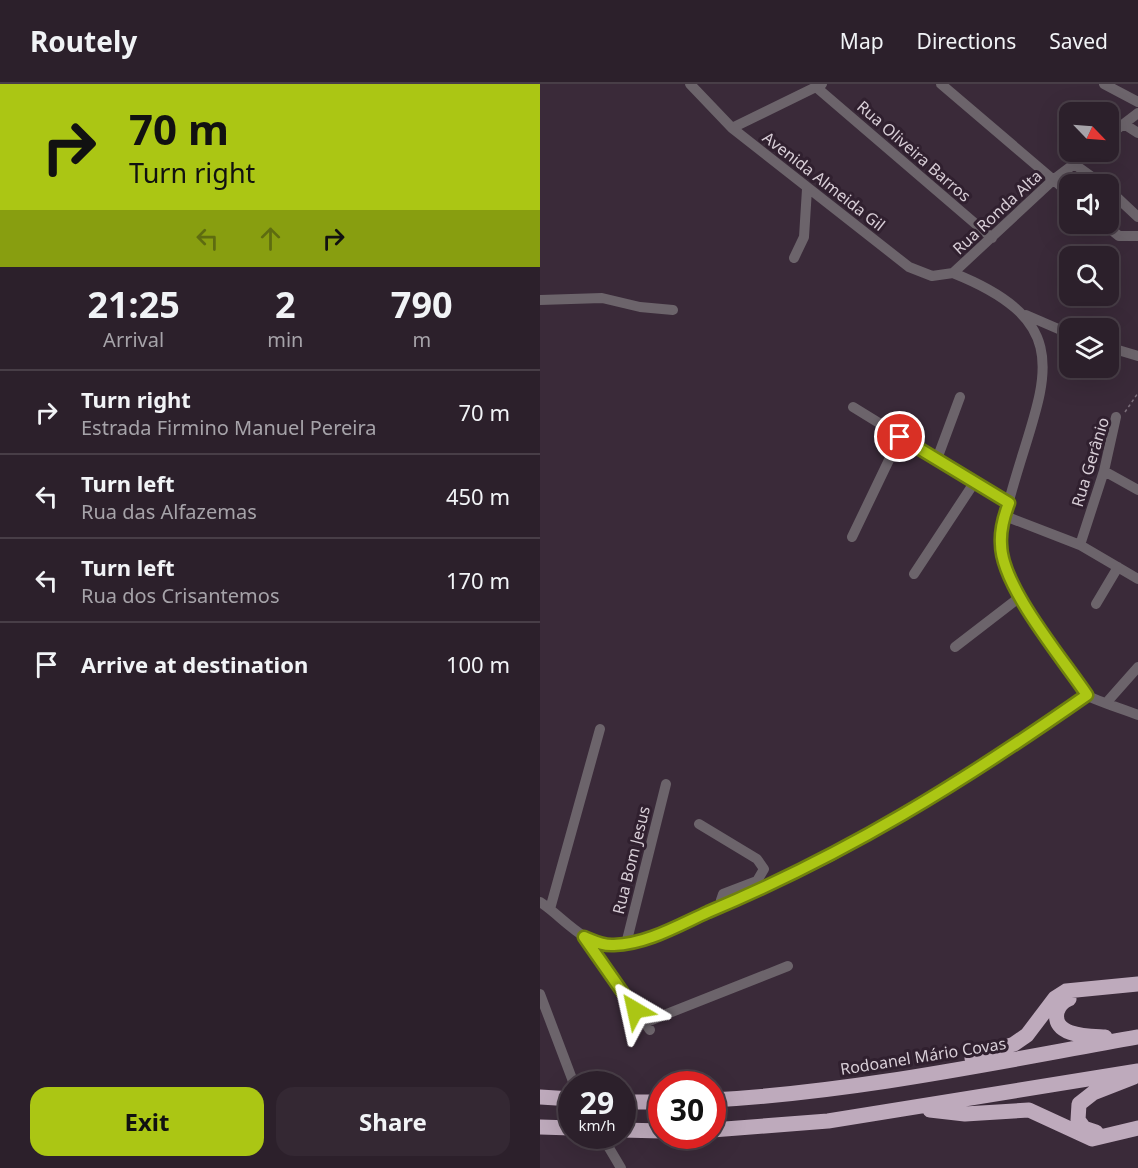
<!DOCTYPE html>
<html lang="en">
<head>
<meta charset="utf-8">
<style>
  body { margin:0; font-family:"Noto Sans",sans-serif; background:#342833; color:#f1f3f6; height:100vh; display:flex; flex-direction:column; font-size:22px; white-space:nowrap }
  * { box-sizing:border-box; margin:0 }
  p { font-size:20px; color:#a6a3a9 }
  .icon { flex:none; width:33px; height:33px; fill:none; stroke:currentColor; stroke-width:2; stroke-linecap:round; stroke-linejoin:round }
  .map { position:relative; flex:1; overflow:hidden }
  .side { display:flex; flex-direction:column; background:#2c202b; width:540px }
  .side>* { flex:none }
  .top-card { background:#abc614; color:#111; overflow:hidden }
  .needle { width:39px; rotate:115deg }
  .tools { position:absolute; left:519px; top:18px; display:grid; gap:12px }
  .tools a { display:grid; place-items:center; width:60px; height:60px; border-radius:12px; background:#2c202b; box-shadow:0 6px 24px #0002,0 0 0 2px #483e47; font-size:30px }
  .speed { position:absolute; left:18px; top:987px; display:flex; gap:12px; font-size:30px; font-weight:700; text-align:center }
  .speed>* { display:grid; place-content:center; width:78px; height:78px; border-radius:50%; background:#2c202b; box-shadow:0 6px 24px #0002,0 0 0 2px #483e47; line-height:1 }
  .speed small { font-size:15px; font-weight:400 }
  .speed .limit { border:9px solid #d22; background:#fff; color:#111 }
  .pin { position:absolute; display:grid; place-items:center; width:51px; height:51px; color:#fff; margin:-26px; border:3px solid #fff; border-radius:50%; box-shadow:0 2px 6px #0007 }
  .me { position:absolute; width:66px; margin:-33px; rotate:324deg; stroke-linejoin:round; filter:drop-shadow(0 0 4px #0008) }
  .turn { display:flex; align-items:center; gap:21px; height:126px; padding:0 30px; font-size:27px }
  .turn .icon { width:78px; height:78px; stroke-width:2.5 }
  .turn b { display:block; font-size:42px; line-height:51px }
  .lanes { display:flex; align-items:center; height:57px; padding:0 30px; background:#0003; justify-content:center; gap:30px; direction:ltr }
  .lanes .off { opacity:.35 }
  .eta { display:flex; justify-content:space-evenly; align-items:center; height:102px; text-align:center }
  .eta b { font-size:36px; font-weight:700; line-height:42px }
  .cta { display:flex; gap:12px; margin-top:auto; padding:12px 30px }
  .cta a { flex:1; height:69px; border-radius:18px; background:#abc614; color:#111; font-size:24px; font-weight:700; line-height:69px; text-align:center }
  .cta a+a { background:#342833; color:#f1f3f6 }
  ul { padding:0; list-style:none }
  li { display:flex; align-items:center; gap:18px; height:84px; padding:0 30px; border-top:2px solid #483e47 }
  li div { flex:1 }
  li b { display:block; font-size:22px }
  li em { font-style:normal }
  header { display:flex; align-items:center; gap:36px; box-sizing:border-box; height:84px; padding:0 30px; background:#2c202b; border-bottom:2px solid #483e47 }
  header strong { font-size:28px }
  nav { display:flex; gap:33px; margin-inline-start:auto; font-size:21px }
  main { display:flex; flex:1; min-height:0 }
  .map>svg:first-child { display:block }
  .lines { fill:none; stroke-linecap:round; stroke-linejoin:round }
  .path { stroke:#7b6e7a; stroke-width:1.5; stroke-dasharray:3 3; stroke-linecap:butt }
  .minor { stroke:#6c646b; stroke-width:10 }
  .highway { stroke:#beaabc; stroke-width:15 }
  .route-casing { stroke:#6f810d; stroke-width:15 }
  .route { stroke:#abc614; stroke-width:10 }
  .labels { text-anchor:middle; dominant-baseline:central; stroke-width:6; stroke-linejoin:round; paint-order:stroke }
  .street-label { font-size:16px; fill:#d8ced7; stroke:#30202f }
</style>
</head>
<body>
<header>
<strong>Routely</strong>
<nav><a>Map</a><a>Directions</a><a>Saved</a></nav>
</header>
<main>
<section class="side">
<div class="top-card">
<div class="turn"><svg class="icon" aria-label="right" viewBox="0 0 24 24"><path d="M7 20v-9h11M14 6l5 5-5 5"/></svg><div><b>70 m</b>Turn right</div></div>
<div class="lanes"><svg class="icon off" aria-label="left" viewBox="0 0 24 24"><path d="M17 20v-9H6M10 6l-5 5 5 5"/></svg><svg class="icon off" aria-label="ahead" viewBox="0 0 24 24"><path d="M12 20V5M6 11l6-6 6 6"/></svg><svg class="icon" aria-label="right" viewBox="0 0 24 24"><path d="M7 20v-9h11M14 6l5 5-5 5"/></svg></div>
</div>
<div class="eta">
<div><b>21:25</b><p>Arrival</p></div>
<div><b>2</b><p>min</p></div>
<div><b>790</b><p>m</p></div>
</div>
<ul>
<li><svg class="icon" aria-label="right" viewBox="0 0 24 24"><path d="M7 20v-9h11M14 6l5 5-5 5"/></svg><div><b>Turn right</b><p>Estrada Firmino Manuel Pereira</p></div><em>70 m</em></li>
<li><svg class="icon" aria-label="left" viewBox="0 0 24 24"><path d="M17 20v-9H6M10 6l-5 5 5 5"/></svg><div><b>Turn left</b><p>Rua das Alfazemas</p></div><em>450 m</em></li>
<li><svg class="icon" aria-label="left" viewBox="0 0 24 24"><path d="M17 20v-9H6M10 6l-5 5 5 5"/></svg><div><b>Turn left</b><p>Rua dos Crisantemos</p></div><em>170 m</em></li>
<li><svg class="icon" aria-label="arrive" viewBox="0 0 24 24"><path d="M6 21V4h12l-3 4 3 4H6"/></svg><div><b>Arrive at destination</b></div><em>100 m</em></li>
</ul>
<div class="cta"><a>Exit</a><a>Share</a></div>
</section>
<div class="map">
<svg width="598" height="1084" viewBox="0 0 598 1084">
  <rect width="100%" height="100%" fill="#3a2a39"/>
  <g class="lines">
    <path class="path" d="M585,328L598,309"/>
    <path class="minor" d="M150,0L192,44L369,183L392,192L413,189L513,96L550,68
      M401,0L530,110
      M564,0L598,18
      M276,3L452,154
      M584,40L598,49
      M192,44L282,0
      M568,52L598,29
      M534,80L562,100
      M568,105L598,133
      M564,140L579,152H598
      M254,174L264,153L267,105
      M413,189C543,241 502,299 472,406C467,424 461,441 461,459C461,492 486,522 504,548C512,560 538,604 547,611C555,617 587,626 598,631
      M0,216L62,214L100,223L133,226
      M486,231L530,250
      M568,263L598,272
      M313,323L469,419
      M397,375L420,313
      M564,387L598,406
      M465,432L540,461L598,495
      M312,453L360,353
      M540,461L564,387L576,333
      M374,490L434,399
      M556,520L578,483
      M415,563L480,513
      M567,618L598,583
      M159,740L217,775L224,785L217,797L183,810L181,816L184,821
      M0,818C23,833 43,861 72,861C105,861 137,841 166,829C208,811 250,794 290,773C380,725 464,669 547,611
      M10,825L60,645
      M44,853L110,946
      M86,860L126,700
      M0,910L34,1000
      M104,939L248,882
      M62,1052L81,1084"/>
    <path class="highway" d="M529,915C523,917 519,922 517,928C512,953 550,952 565,953
      M432,974L474,960L487,951L515,914L526,907L598,900
      M0,1013L32,1015
      M172,1016C316,1008 457,978 598,953
      M82,1018H122
      M390,1026L425,1030L489,1026L552,1055L598,1044
      M0,1043L32,1044
      M82,1046L122,1047
      M172,1046L288,1037L598,987
      M556,1048L544,1044L538,1036L539,1020L553,1009L594,993"/>
  </g>
  <g class="lines">
    <g class="route-casing">
      <path id="route" d="M95,926L44,853C54,857 63,862 74,861C107,860 139,841 168,828C307,770 424,697 547,611C523,575 461,502 461,460C460,446 464,432 469,419L360,353"/>
    </g>
    <use href="#route" class="route"/>
  </g>
  <g class="labels">
    <g class="street-label">
      <text transform="translate(374 67) rotate(41)">Rua Oliveira Barros</text>
      <text transform="translate(284 97) rotate(38)">Avenida Almeida Gil</text>
      <text transform="translate(457 128) rotate(-43)">Rua Ronda Alta</text>
      <text transform="translate(550 378) rotate(-73)">Rua Gerânio</text>
      <text transform="translate(91 776) rotate(-76)">Rua Bom Jesus</text>
      <text transform="translate(383 972) rotate(-9)">Rodoanel Mário Covas</text>
    </g>
  </g>
</svg>
<div class="tools">
<a><svg class="needle" viewBox="-14 -14 28 28"><path d="M0-13l5 13h-10z" fill="#e53935"/><path d="M0 13l5-13h-10z" fill="#a6a3a9"/></svg></a>
<a><svg class="icon" aria-label="sound" viewBox="0 0 24 24"><path d="M4 9h4l5-4v14l-5-4H4zM17 9q2 3 0 6"/></svg></a>
<a><svg class="icon" aria-label="search" viewBox="0 0 24 24"><circle cx="10" cy="10" r="6"/><path d="M15 15l6 6"/></svg></a>
<a><svg class="icon" aria-label="layers" viewBox="0 0 24 24"><path d="M12 4l9 5-9 5-9-5zM3 14l9 5 9-5"/></svg></a>
</div>
<div class="speed"><div>29<small>km/h</small></div><div class="limit">30</div></div>
<div class="pin" style="left:360px;top:353px;background:#d93025"><svg class="icon" aria-label="arrive" viewBox="0 0 24 24"><path d="M6 21V4h12l-3 4 3 4H6"/></svg></div>
<svg class="me" style="left:95px;top:926px" viewBox="-20 -20 40 40"><path d="M0-17L14 15 0 8-14 15z" fill="#abc614" stroke="#fff" stroke-width="4"/></svg>
</div>
</main>
</body>
</html>
